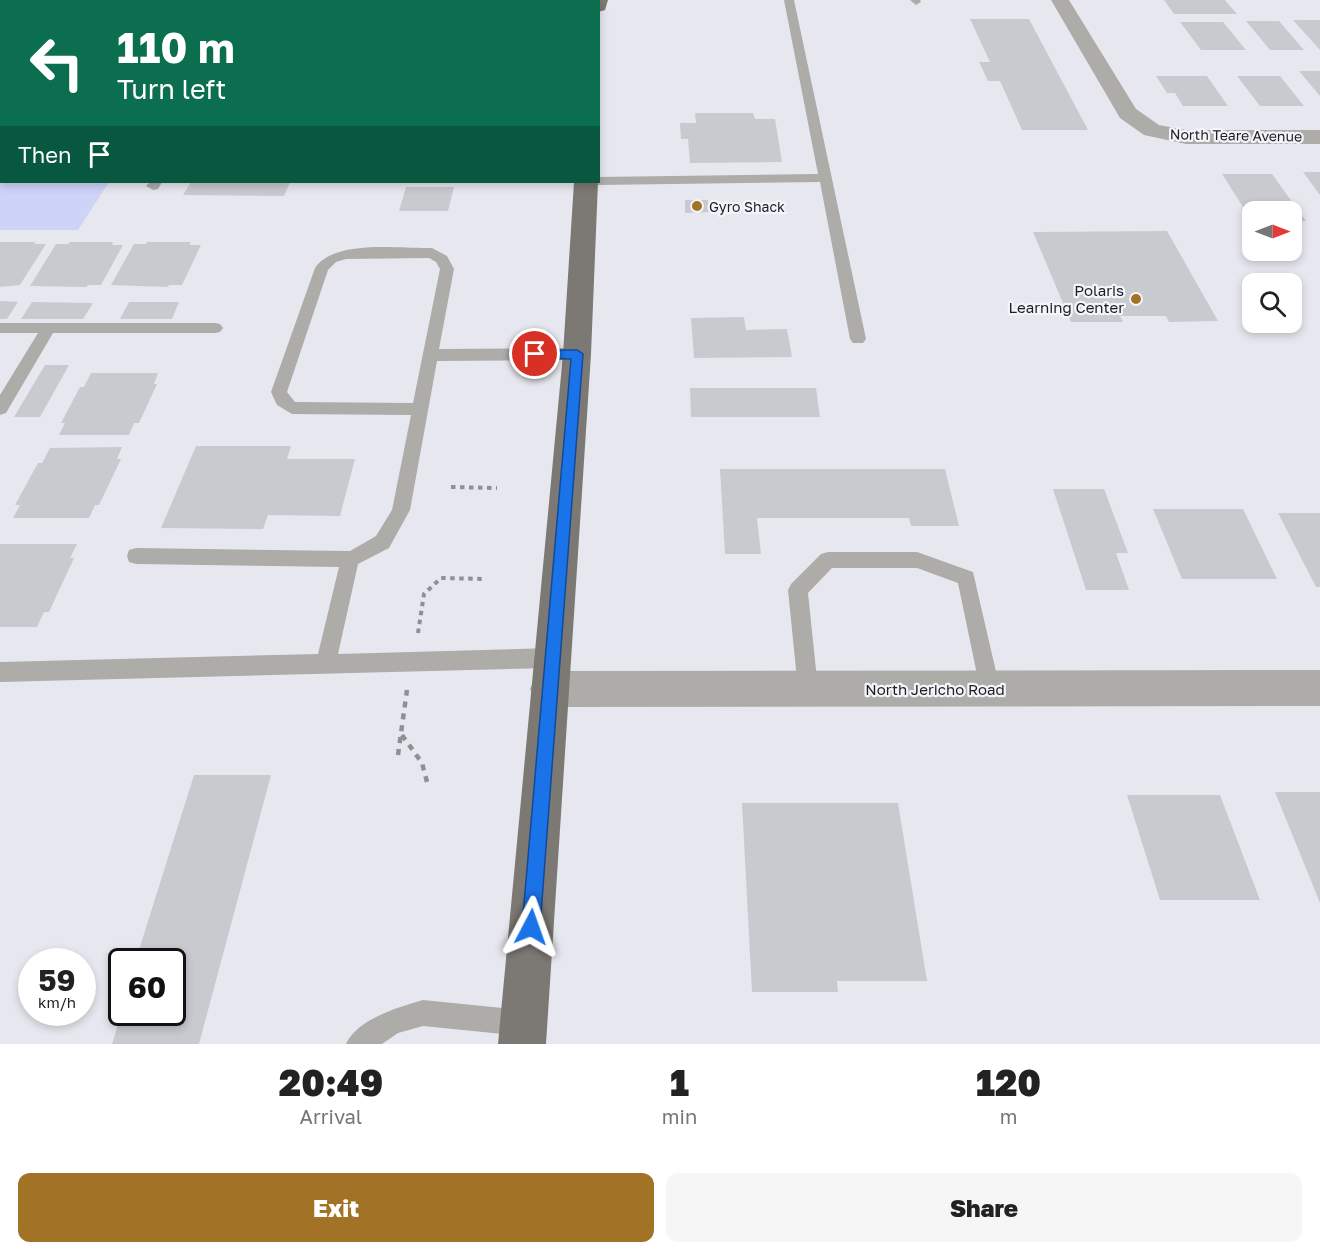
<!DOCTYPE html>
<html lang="en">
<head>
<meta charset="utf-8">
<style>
  body { margin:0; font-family:"Golos Text",sans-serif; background:#f6f6f6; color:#222; height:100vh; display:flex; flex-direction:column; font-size:22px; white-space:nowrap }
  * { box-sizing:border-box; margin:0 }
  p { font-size:20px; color:#767676 }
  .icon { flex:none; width:33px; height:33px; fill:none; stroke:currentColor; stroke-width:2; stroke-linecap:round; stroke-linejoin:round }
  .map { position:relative; height:1044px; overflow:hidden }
  .details { display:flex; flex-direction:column; background:#fff; flex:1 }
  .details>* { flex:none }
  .top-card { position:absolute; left:0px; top:0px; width:600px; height:183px; box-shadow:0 3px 9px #0003; background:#0b6e4f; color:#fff; overflow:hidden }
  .needle { width:39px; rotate:90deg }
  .fabs { position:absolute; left:1242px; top:201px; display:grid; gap:12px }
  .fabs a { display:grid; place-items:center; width:60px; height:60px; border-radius:12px; background:#fff; box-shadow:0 3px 9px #0003; font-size:30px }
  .speed { position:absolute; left:18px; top:948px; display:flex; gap:12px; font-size:30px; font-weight:700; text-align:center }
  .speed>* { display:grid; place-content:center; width:78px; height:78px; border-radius:50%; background:#fff; box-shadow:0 3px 9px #0003; line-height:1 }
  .speed small { font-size:15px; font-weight:400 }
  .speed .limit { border:3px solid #111; border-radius:9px; background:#fff; color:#111 }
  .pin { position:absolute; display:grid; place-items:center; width:51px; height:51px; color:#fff; margin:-26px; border:3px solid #fff; border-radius:50%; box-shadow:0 2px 6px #0007 }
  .me { position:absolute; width:66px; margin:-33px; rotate:4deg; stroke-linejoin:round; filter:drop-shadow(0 0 4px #0008) }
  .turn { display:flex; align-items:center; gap:21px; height:126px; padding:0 18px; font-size:27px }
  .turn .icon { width:78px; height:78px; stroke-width:2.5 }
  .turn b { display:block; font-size:42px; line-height:51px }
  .then { display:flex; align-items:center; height:57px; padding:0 18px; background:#0003; gap:12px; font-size:22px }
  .eta { display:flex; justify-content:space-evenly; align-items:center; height:102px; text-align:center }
  .eta b { font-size:36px; font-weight:800; line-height:42px }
  .action { display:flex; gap:12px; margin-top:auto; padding:12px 18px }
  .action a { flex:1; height:69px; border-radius:12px; background:#a27326; color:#fff; font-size:24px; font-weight:800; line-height:69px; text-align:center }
  .action a+a { background:#f6f6f6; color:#222 }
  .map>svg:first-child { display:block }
  .green { fill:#ced4f8 }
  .building { fill:#c9cad0 }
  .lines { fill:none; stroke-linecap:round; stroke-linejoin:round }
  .path-far1 { stroke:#8f9095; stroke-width:4; stroke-dasharray:4.5 4.5; stroke-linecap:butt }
  .path { stroke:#8f9095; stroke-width:4.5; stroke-dasharray:6 6; stroke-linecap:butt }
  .service { fill:#adaca9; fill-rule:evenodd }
  .minor { fill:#adaca9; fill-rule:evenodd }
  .primary { fill:#7c7974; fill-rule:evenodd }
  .route { fill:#1a73e8; stroke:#114b97; stroke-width:1.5 }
  .poi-dot { fill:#a27326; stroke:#f4f5fc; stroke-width:2 }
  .labels { text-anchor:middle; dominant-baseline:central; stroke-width:4.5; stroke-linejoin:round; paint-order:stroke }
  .far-street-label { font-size:14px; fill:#1e1e21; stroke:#f4f5fc }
  .far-poi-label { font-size:14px; fill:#1e1e21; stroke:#f4f5fc; text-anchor:start }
  .poi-label { font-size:15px; fill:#1e1e21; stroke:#f4f5fc; text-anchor:end }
  .street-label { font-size:15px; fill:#1e1e21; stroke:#f4f5fc }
</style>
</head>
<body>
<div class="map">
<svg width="1320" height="1044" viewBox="0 0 1320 1044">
  <rect width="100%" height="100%" fill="#e7e8ef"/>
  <path class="green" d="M0,0H224L2,2V182H109L78,230H0Z"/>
  <path class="building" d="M1164,0H1225L1237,14H1174Z
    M970,19H1029L1088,130H1022L1000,81H988L979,62H990Z
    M1293,20H1320V50Z
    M1246,21H1279L1304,50H1270Z
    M1180,22H1223L1246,50H1201Z
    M1299,71H1320V96Z
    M1156,76H1207L1228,106H1183L1175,93H1167Z
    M1237,76H1280L1304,106H1260Z
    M695,113H753L755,119H775L782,162L690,163L688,139H681L680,123H696Z
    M1303,172H1320V195Z
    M1222,174H1272L1306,221H1292V212H1252V221Z
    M191,182H290L284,196L183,195Z
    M406,187H454L448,211H399Z
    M685,200H708L709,212L685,213Z
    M1167,231L1218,321L1169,322L1166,316H1120L1123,322H1071L1033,232Z
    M0,242H36L34,244H46L20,285L0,287Z
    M70,242H113L112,245H123L101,285H88L86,287L30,286L56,244H68Z
    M147,242H191L189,245H201L182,285H169L168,287L111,285L134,244H146Z
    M0,301L18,302L7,319H0Z
    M32,302L93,303L83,319H21Z
    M129,302H179L172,319H120Z
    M744,317L746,330L787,329L792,357L694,358L691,318Z
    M45,365H69L40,417H14Z
    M91,373H158L154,384H157L139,423H134L129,435H59L65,423H61L80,387H84Z
    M690,388H816L820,417H691Z
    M196,446H291L287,459H355L340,516L268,515L263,529L161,528Z
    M122,447L117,459H121L99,505H95L89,518H13L20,505H15L38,463H42L50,448Z
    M720,469H945L959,526H911L909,518H757L761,554H725Z
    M1053,489H1104L1128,553H1116L1129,590H1086Z
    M1153,509H1243L1277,579H1182Z
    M1278,513H1320V587H1316Z
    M0,544H77L70,558H74L49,612H44L37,627H0Z
    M194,775H271L199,1044H112L122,1012H172V962H138L141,953H138Z
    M1275,792H1320V903Z
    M1127,795H1220L1260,900H1160Z
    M742,803H898L927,981H837L838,992H752Z"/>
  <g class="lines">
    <path class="path-far1" d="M451,487L497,488
      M418,633L424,594L441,578L485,579"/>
    <path class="path" d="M402,735L422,763L427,782
      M398,755L407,690"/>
    <path class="service" d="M249,0H259L248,2Z
      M312,0H322V2H312Z
      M400,0H410L399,2Z
      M784,0H794L866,339L863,343H853L850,339L820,182L598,185L592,182H598V177L818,174Z
      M910,0H920L921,2L916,5Z
      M150,182H162L158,189L153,190L146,186Z
      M432,248L447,256L454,269L439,349L577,348L582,350L585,354L582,358L577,360L437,361L410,510L389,548L358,564L338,654L552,648L559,651L562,658L559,665L552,668L0,682V662L318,654L339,567L136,564L129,562L127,556L129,550L136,548L350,551L376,536L392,510L411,415L292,414L277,405L271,392L315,268C334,239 400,249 432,248ZM429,258L436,262L440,269L413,403L295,402L287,392L328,270L336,262L346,259Z
      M0,323H215L220,324L223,328L220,332L215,333H53L6,413L0,415V395L38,333H0Z
      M828,552H917L973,572L1000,689L997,696L990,699L983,696L980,689L958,583L917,568H832L808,593L818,689L815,696L808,699L801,696L798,689L788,590L791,584L821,554Z
      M423,1000L523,1010L532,1014L536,1023L532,1032L523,1036L423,1026L398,1033L382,1044H346C357,1019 399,1007 423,1000Z"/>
    <path class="minor" d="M1051,0H1069L1136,109L1159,125L1186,130H1320V144H1186L1144,135L1120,118Z
      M1320,670V706L549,707L536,702L530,689L536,676L549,671Z"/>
    <path class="primary" d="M590,0H608L605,10L598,12V2Z
      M574,182H598L591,354L546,1044H498L563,354Z"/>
  </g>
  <path class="route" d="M535,350H577L583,354L540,927L538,934L531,937L525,934L522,927L571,359L531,358L529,354Z"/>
  <g class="poi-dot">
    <circle cx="697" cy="206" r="6"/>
    <circle cx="1136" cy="299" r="6"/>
  </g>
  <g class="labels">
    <g class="far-street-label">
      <text transform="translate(1236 135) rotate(1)">North Teare Avenue</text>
    </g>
    <g class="far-poi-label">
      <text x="709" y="206">Gyro Shack</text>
    </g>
    <g class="poi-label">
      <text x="1124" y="290">Polaris<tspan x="1124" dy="17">Learning Center</tspan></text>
    </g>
    <g class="street-label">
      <text x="935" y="689">North Jericho Road</text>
    </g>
  </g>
</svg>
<div class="fabs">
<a><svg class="needle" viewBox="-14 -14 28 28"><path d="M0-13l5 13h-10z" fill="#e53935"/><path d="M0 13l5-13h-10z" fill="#767676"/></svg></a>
<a><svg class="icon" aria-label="search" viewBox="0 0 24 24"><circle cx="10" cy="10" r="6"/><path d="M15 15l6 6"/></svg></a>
</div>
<div class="speed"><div>59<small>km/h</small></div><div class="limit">60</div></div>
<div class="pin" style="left:535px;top:354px;background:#d93025"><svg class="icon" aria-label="arrive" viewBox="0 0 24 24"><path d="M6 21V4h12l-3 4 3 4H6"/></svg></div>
<svg class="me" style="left:531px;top:927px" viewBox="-20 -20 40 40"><path d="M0-17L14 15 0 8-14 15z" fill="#1a73e8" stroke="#fff" stroke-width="4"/></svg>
<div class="top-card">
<div class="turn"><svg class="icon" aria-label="left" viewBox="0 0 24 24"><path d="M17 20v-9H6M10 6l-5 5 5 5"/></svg><div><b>110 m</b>Turn left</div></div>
<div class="then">Then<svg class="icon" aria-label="arrive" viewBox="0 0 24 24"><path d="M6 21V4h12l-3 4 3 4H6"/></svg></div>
</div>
</div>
<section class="details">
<div class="eta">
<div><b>20:49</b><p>Arrival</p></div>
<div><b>1</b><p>min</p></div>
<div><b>120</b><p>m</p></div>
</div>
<div class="action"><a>Exit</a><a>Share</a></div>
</section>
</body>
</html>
